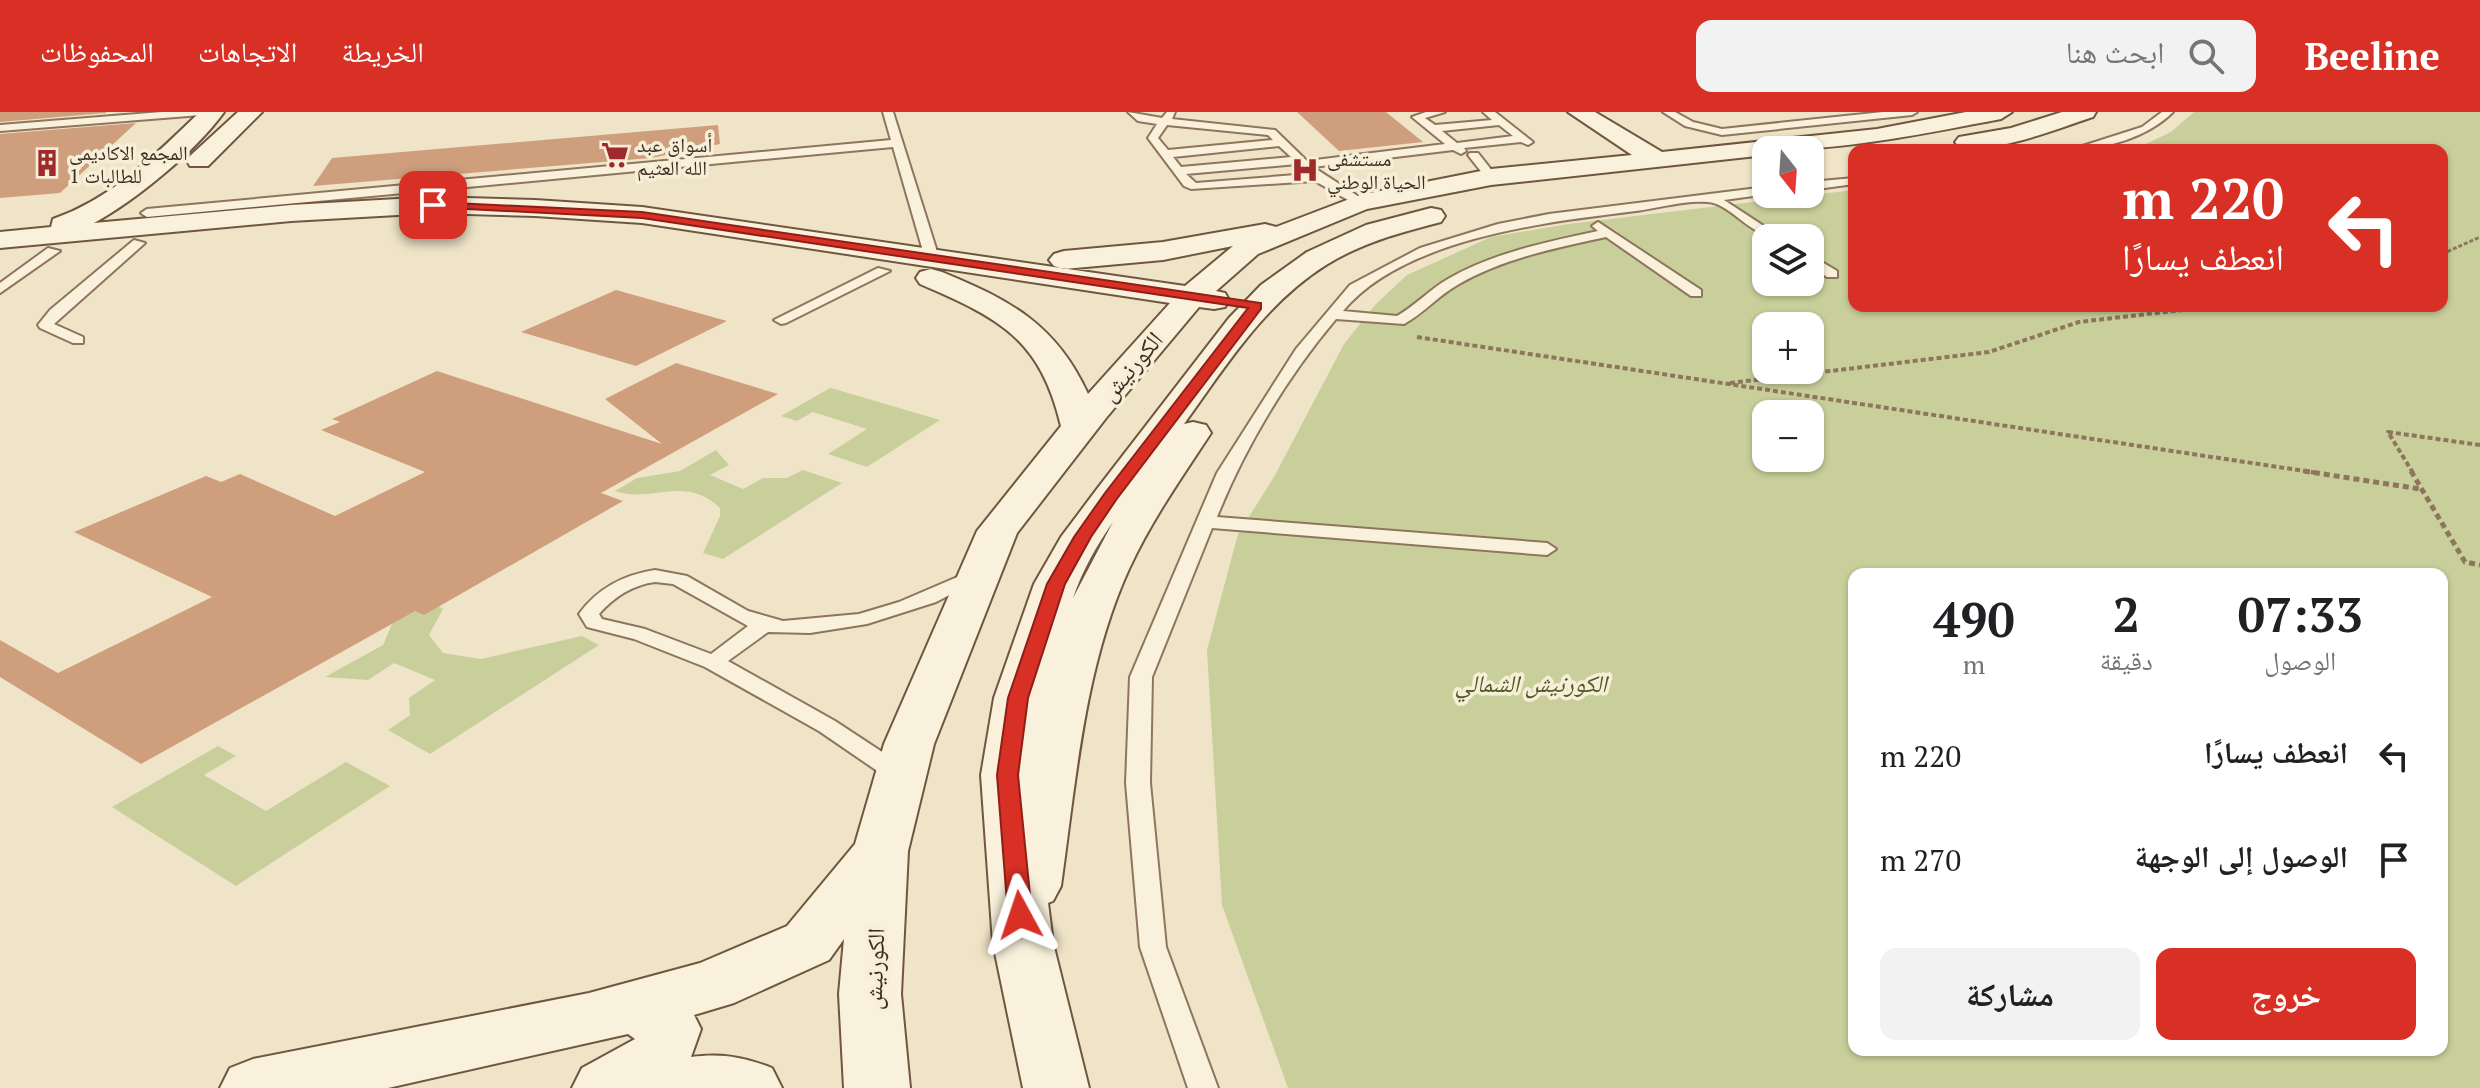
<!DOCTYPE html>
<html lang="ar">
<head>
<meta charset="utf-8">
<style>
  body { margin:0; font-family:"PT Serif","Noto Naskh Arabic",serif; background:#f2f2f2; color:#202124; direction:rtl; height:100vh; display:flex; flex-direction:column; font-size:30px; white-space:nowrap }
  * { box-sizing:border-box; margin:0 }
  p { font-size:26px; color:#757577 }
  .icon { flex:none; width:44px; height:44px; fill:none; stroke:currentColor; stroke-width:2; stroke-linecap:round; stroke-linejoin:round }
  .map { position:relative; flex:1; overflow:hidden; direction:ltr }
  .sheet { position:absolute; left:1848px; top:456px; width:600px; height:488px; display:flex; flex-direction:column; background:#fff; border-radius:16px; box-shadow:0 2px 6px #0004; direction:rtl }
  .sheet>* { flex:none }
  .banner { position:absolute; left:1848px; top:32px; width:600px; height:168px; border-radius:16px; box-shadow:0 2px 6px #0004; direction:rtl; background:#d93025; color:#fff; overflow:hidden }
  .needle { width:52px; rotate:163deg }
  .tools { position:absolute; left:1752px; top:24px; display:grid; gap:16px }
  .tools a { display:grid; place-items:center; width:72px; height:72px; border-radius:16px; background:#fff; box-shadow:0 2px 6px #0004; font-size:40px }
  .pin { position:absolute; display:grid; place-items:center; width:68px; height:68px; color:#fff; margin:-34px; border-radius:16px; box-shadow:0 4px 12px #0006 }
  .me { position:absolute; width:88px; margin:-44px; rotate:355deg; stroke-linejoin:round; filter:drop-shadow(0 0 6px #0008) }
  .turn { display:flex; align-items:center; gap:28px; height:168px; padding:0 32px; font-size:36px }
  .turn .icon { width:104px; height:104px; stroke-width:2.5 }
  .turn b { display:block; font-size:56px; line-height:68px }
  .eta { display:flex; justify-content:space-evenly; align-items:center; height:136px; text-align:center }
  .eta b { font-size:48px; font-weight:700; line-height:56px }
  .action { display:flex; gap:16px; margin-top:auto; padding:16px 32px }
  .action a { flex:1; height:92px; border-radius:16px; background:#d93025; color:#fff; font-size:32px; font-weight:700; line-height:92px; text-align:center }
  .action a+a { background:#f2f2f2; color:#202124 }
  ul { padding:0; list-style:none }
  li { display:flex; align-items:center; gap:24px; height:104px; padding:0 32px }
  li div { flex:1 }
  li b { display:block; font-size:30px }
  li em { font-style:normal }
  header { display:flex; align-items:center; gap:48px; box-sizing:border-box; height:112px; padding:0 40px; background:#d93025; color:#fff }
  header strong { font-size:38px }
  nav { display:flex; gap:44px; margin-inline-start:auto; font-size:28px }
  .search { width:560px; height:72px; background:#f2f2f2; display:flex; align-items:center; gap:20px; box-sizing:border-box; padding:0 28px; border-radius:16px; color:#757577; font-size:30px }
  .map>svg:first-child { display:block }
  .green { fill:#c9cf9b; fill-rule:evenodd }
  .building { fill:#cf9f7d }
  .lines { fill:none; stroke-linecap:round; stroke-linejoin:round }
  .lane-casing { stroke:#8d765c; stroke-width:4 }
  .secondary-casing { stroke:#6f573f; stroke-width:4 }
  .path-far2 { stroke:#8d765c; stroke-width:3; stroke-dasharray:4 2; stroke-linecap:butt }
  .path-far1 { stroke:#8d765c; stroke-width:4; stroke-dasharray:5 3; stroke-linecap:butt }
  .path { stroke:#8d765c; stroke-width:5; stroke-dasharray:6 4; stroke-linecap:butt }
  .lane { fill:#faf1dc; fill-rule:evenodd }
  .secondary { fill:#faf1dc; fill-rule:evenodd }
  .route { fill:#d93025; stroke:#8d1f18; stroke-width:2 }
  .labels { text-anchor:middle; dominant-baseline:central; stroke-width:7; stroke-linejoin:round; paint-order:stroke }
  .far-poi-label { font-size:20px; fill:#3d2e20; stroke:#f7eed8; text-anchor:start }
  .street-label { font-size:24px; fill:#3d2e20; stroke:#f7eed8 }
  .park-label { font-size:24px; font-style:italic; fill:#4d5a26; stroke:#f7eed8 }
</style>
</head>
<body>
<header>
<strong>Beeline</strong>
<div class="search"><svg class="icon" aria-label="search" viewBox="0 0 24 24"><circle cx="10" cy="10" r="6"/><path d="M15 15l6 6"/></svg>ابحث هنا</div>
<nav><a>الخريطة</a><a>الاتجاهات</a><a>المحفوظات</a></nav>
</header>
<div class="map">
<svg width="2480" height="976" viewBox="0 0 2480 976">
  <rect width="100%" height="100%" fill="#f0e4c8"/>
  <path class="green" d="M2194,0H2480V976H1288L1222,793L1207,538L1238,422L1274,365L1344,232L1375,193L1407,163L1491,125L1568,112L1854,78V194H2442V38H2133L2171,20ZM1766,126H1810V170H1766ZM1766,214H1810V258H1766ZM1766,302H1810V346H1766ZM1854,462H2442V938H1854Z
    M830,276H831L940,308L867,355L828,342L867,317L813,300L797,309L781,304Z
    M716,338L729,353L710,363L743,377L763,366H787L803,358L842,371L723,447L703,441L720,404V396C684,362 653,392 615,379L637,366L680,359Z
    M428,488L443,497L429,523L443,541L481,547L582,524L599,533L430,642L388,618L410,603L409,586L435,568L394,551L368,568L325,565L383,533L395,505Z
    M218,634L236,644L204,663L266,699L346,650L390,674L236,774L112,695Z"/>
  <path class="building" d="M0,0H106V1L0,10Z
    M1297,0H1386L1423,30L1339,39Z
    M136,11L60,81L0,86V22Z
    M718,13L720,32L651,46L313,74L332,46Z
    M616,178L727,209L636,254L521,220Z
    M676,251L778,282L601,381L623,389L424,503L415,499L141,652L0,565V528L58,561L212,485L74,420L206,364L221,370L240,362L335,404L425,360L321,318L340,310L332,307L437,259L662,332L605,287Z"/>
  <g class="lines">
    <g class="lane-casing">
      <path id="lane" d="M162,0H206L201,3L0,19V13Z
        M883,0H893L939,146L937,149L925,146L893,35L147,105L141,101L147,97L891,28Z
        M1128,0L1162,6L1167,0H1175L1172,7L1275,18L1307,49L1445,32L1412,5L1426,0H1445L1425,6L1435,13L1492,8L1483,0H1495L1533,30L1528,33L1521,30L1464,36L1466,39L1461,42L1453,38L1313,55L1364,88V94L1360,95L1315,69L1191,77L1184,74L1148,26L1157,12L1138,9ZM1167,13L1268,23L1273,28L1168,38L1158,26ZM1499,13L1513,24L1457,31L1442,19ZM1279,34L1291,45L1181,55L1173,45ZM1297,52L1308,62L1196,71L1186,62Z
        M1663,0H1675L1693,10L1722,17L1883,0H1917L1912,3L1722,23L1685,14Z
        M2162,0H2173C2148,25 2104,38 2070,38L2142,15Z
        M1470,41H1478L1497,65L1495,67H1487L1468,43Z
        M1854,66V72L1810,78V70Z
        M1766,75L1768,82L1724,88L1782,126C1750,126 1732,92 1708,90C1685,88 1658,96 1636,99C1546,110 1404,126 1343,199L1397,204C1415,194 1429,178 1448,167C1493,141 1546,130 1598,119L1592,114L1598,110L1701,178V184H1691L1606,125C1556,136 1504,146 1459,172C1439,183 1424,201 1404,212L1336,207C1287,265 1245,335 1217,405L1547,431L1556,437L1547,443L1212,416L1152,565L1150,671L1166,835L1218,976H1188L1140,835L1126,671L1130,565L1217,361L1296,237L1350,173L1420,136L1498,112L1549,102Z
        M134,128L145,131L54,212L83,225V231H73L40,216L38,213L50,198Z
        M48,136L60,139L0,181V171Z
        M1810,143L1837,159V165H1827L1810,153Z
        M878,156L890,159L786,211L781,212L774,208Z
        M655,458L687,464L748,499L783,509L859,502L899,490L969,460H983L986,464L936,490L867,512L810,521L768,520L728,549L835,609L908,657L912,663L908,669H892L819,619L705,555L634,527L587,515L579,502C598,476 623,463 655,458ZM655,470L673,472L748,514L711,542L645,517L602,507L599,502C614,485 632,473 655,470Z"/>
    </g>
    <g class="secondary-casing">
      <path id="secondary" d="M200,0H224C197,38 135,89 94,111L291,93L433,85L535,88L642,95L1185,174L1233,134L1163,148L1064,157L1054,154L1049,148L1054,142L1064,139L1163,130L1265,112L1276,115L1360,83L1491,57L1632,43L1568,0H1595L1662,40L1877,17L1966,0H2012L2001,7C1922,22 1846,38 1766,38V43L1491,73L1367,97L1258,142L1216,179L1225,181L1229,188L1225,195L1214,197L1199,195L1106,306L1017,421L934,632L908,739L901,882L910,976H844L839,882L844,827L829,848L734,891L694,903L701,917L691,945C721,941 744,945 772,956L782,976H572L582,956L635,927L628,922L388,976H220L230,956L253,947L589,881L700,851L787,814L855,732L884,632L977,419L1061,314C1040,226 999,206 920,172L916,166L920,160L931,157L942,160C1010,188 1056,212 1088,282L1170,191L642,111L535,104L433,101L291,109L0,136V120L51,115L53,107C113,86 155,43 200,0Z
        M238,0H262L208,54H190L187,49L190,44Z
        M2062,0H2096L2093,5C2059,16 1992,43 1959,35L1955,30L1959,25L2011,16Z
        M1431,96L1441,98L1445,104L1441,110C1402,120 1361,131 1326,153C1264,192 1226,254 1184,312L1193,310L1206,313L1211,321C1182,365 1151,409 1129,457C1084,556 1076,668 1061,774L1053,789L1048,791L1053,831L1089,976H1023L993,831L981,663L994,586L1034,472L1061,425L1097,377L1229,206L1261,173L1307,140L1366,113ZM1113,410L1073,486C1082,459 1097,433 1113,410Z"/>
    </g>
    <path class="path-far2" d="M2442,142L2480,125"/>
    <path class="path-far1" d="M1417,225L2318,361
      M1730,271L1989,240L2079,210L2217,194
      M2413,361L2388,320L2480,333"/>
    <path class="path" d="M2304,359L2420,377
      M2411,359L2465,450L2480,453"/>
    <use href="#lane" class="lane"/>
    <use href="#secondary" class="secondary"/>
  </g>
  <path class="route" d="M433,90L642,100L1261,191V197L1116,388L1091,425L1065,472L1028,586L1018,663L1032,803L1029,810L1020,812L1012,810L1008,803L997,663L1008,586L1047,472L1074,425L1105,381L1248,196L642,106L429,95V91Z"/>
  <defs>
    <g id="supermarket-bare" transform="scale(2.16)"><path d="M-6-5.5h2.5l.6 2H6L4.5 2H-2.5L-4.4-4H-6ZM-1.5 3.2a1.3 1.3 0 1 0 .1 0ZM3 3.2a1.3 1.3 0 1 0 .1 0Z" fill="#9e2a2b" stroke="#f7eed8" stroke-width="2.5" paint-order="stroke"/></g>
    <g id="building-bare" transform="scale(2.16)"><path d="M-4-6H4V6H1V3H-1V6H-4ZM-2.5-4.3h1.7v1.8h-1.7ZM.8-4.3h1.7v1.8H.8ZM-2.5-1h1.7V.8h-1.7ZM.8-1h1.7V.8H.8Z" fill="#9e2a2b" stroke="#f7eed8" stroke-width="2.5" paint-order="stroke"/></g>
    <g id="hospital-bare" transform="scale(2.16)"><path d="M-5-5h3v3.5h4V-5h3V5h-3V1.5h-4V5h-3Z" fill="#9e2a2b" stroke="#f7eed8" stroke-width="2.5" paint-order="stroke"/></g>
  </defs>
  <g fill-rule="evenodd">
    <use href="#supermarket-bare" x="615" y="43"/>
    <use href="#building-bare" x="47" y="51"/>
    <use href="#hospital-bare" x="1305" y="58"/>
  </g>
  <g class="labels">
    <g class="far-poi-label">
      <text x="637" y="32">أسواق عبد<tspan x="637" dy="23">الله العثيم</tspan></text>
      <text x="69" y="40">المجمع الاكاديمي<tspan x="69" dy="23">1 للطالبات</tspan></text>
      <text x="1327" y="46">مستشفى<tspan x="1327" dy="23">الحياة الوطني</tspan></text>
    </g>
    <g class="street-label">
      <text transform="translate(1131 254) rotate(-50)">الكورنيش</text>
      <text transform="translate(874 857) rotate(-88)">الكورنيش</text>
    </g>
    <g class="park-label">
      <text x="1531" y="571">الكورنيش الشمالي</text>
    </g>
  </g>
</svg>
<div class="tools">
<a><svg class="needle" viewBox="-14 -14 28 28"><path d="M0-13l5 13h-10z" fill="#e53935"/><path d="M0 13l5-13h-10z" fill="#757577"/></svg></a>
<a><svg class="icon" aria-label="layers" viewBox="0 0 24 24"><path d="M12 4l9 5-9 5-9-5zM3 14l9 5 9-5"/></svg></a>
<a>+</a>
<a>−</a>
</div>
<div class="pin" style="left:433px;top:93px;background:#d93025"><svg class="icon" aria-label="arrive" viewBox="0 0 24 24"><path d="M6 21V4h12l-3 4 3 4H6"/></svg></div>
<svg class="me" style="left:1020px;top:803px" viewBox="-20 -20 40 40"><path d="M0-17L14 15 0 8-14 15z" fill="#d93025" stroke="#fff" stroke-width="4"/></svg>
<div class="banner">
<div class="turn"><svg class="icon" aria-label="left" viewBox="0 0 24 24"><path d="M17 20v-9H6M10 6l-5 5 5 5"/></svg><div><b>220 m</b>انعطف يسارًا</div></div>
</div>
<section class="sheet">
<div class="eta">
<div><b>07:33</b><p>الوصول</p></div>
<div><b>2</b><p>دقيقة</p></div>
<div><b>490</b><p>m</p></div>
</div>
<ul>
<li><svg class="icon" aria-label="left" viewBox="0 0 24 24"><path d="M17 20v-9H6M10 6l-5 5 5 5"/></svg><div><b>انعطف يسارًا</b></div><em>220 m</em></li>
<li><svg class="icon" aria-label="arrive" viewBox="0 0 24 24"><path d="M6 21V4h12l-3 4 3 4H6"/></svg><div><b>الوصول إلى الوجهة</b></div><em>270 m</em></li>
</ul>
<div class="action"><a>خروج</a><a>مشاركة</a></div>
</section>
</div>
</body>
</html>
